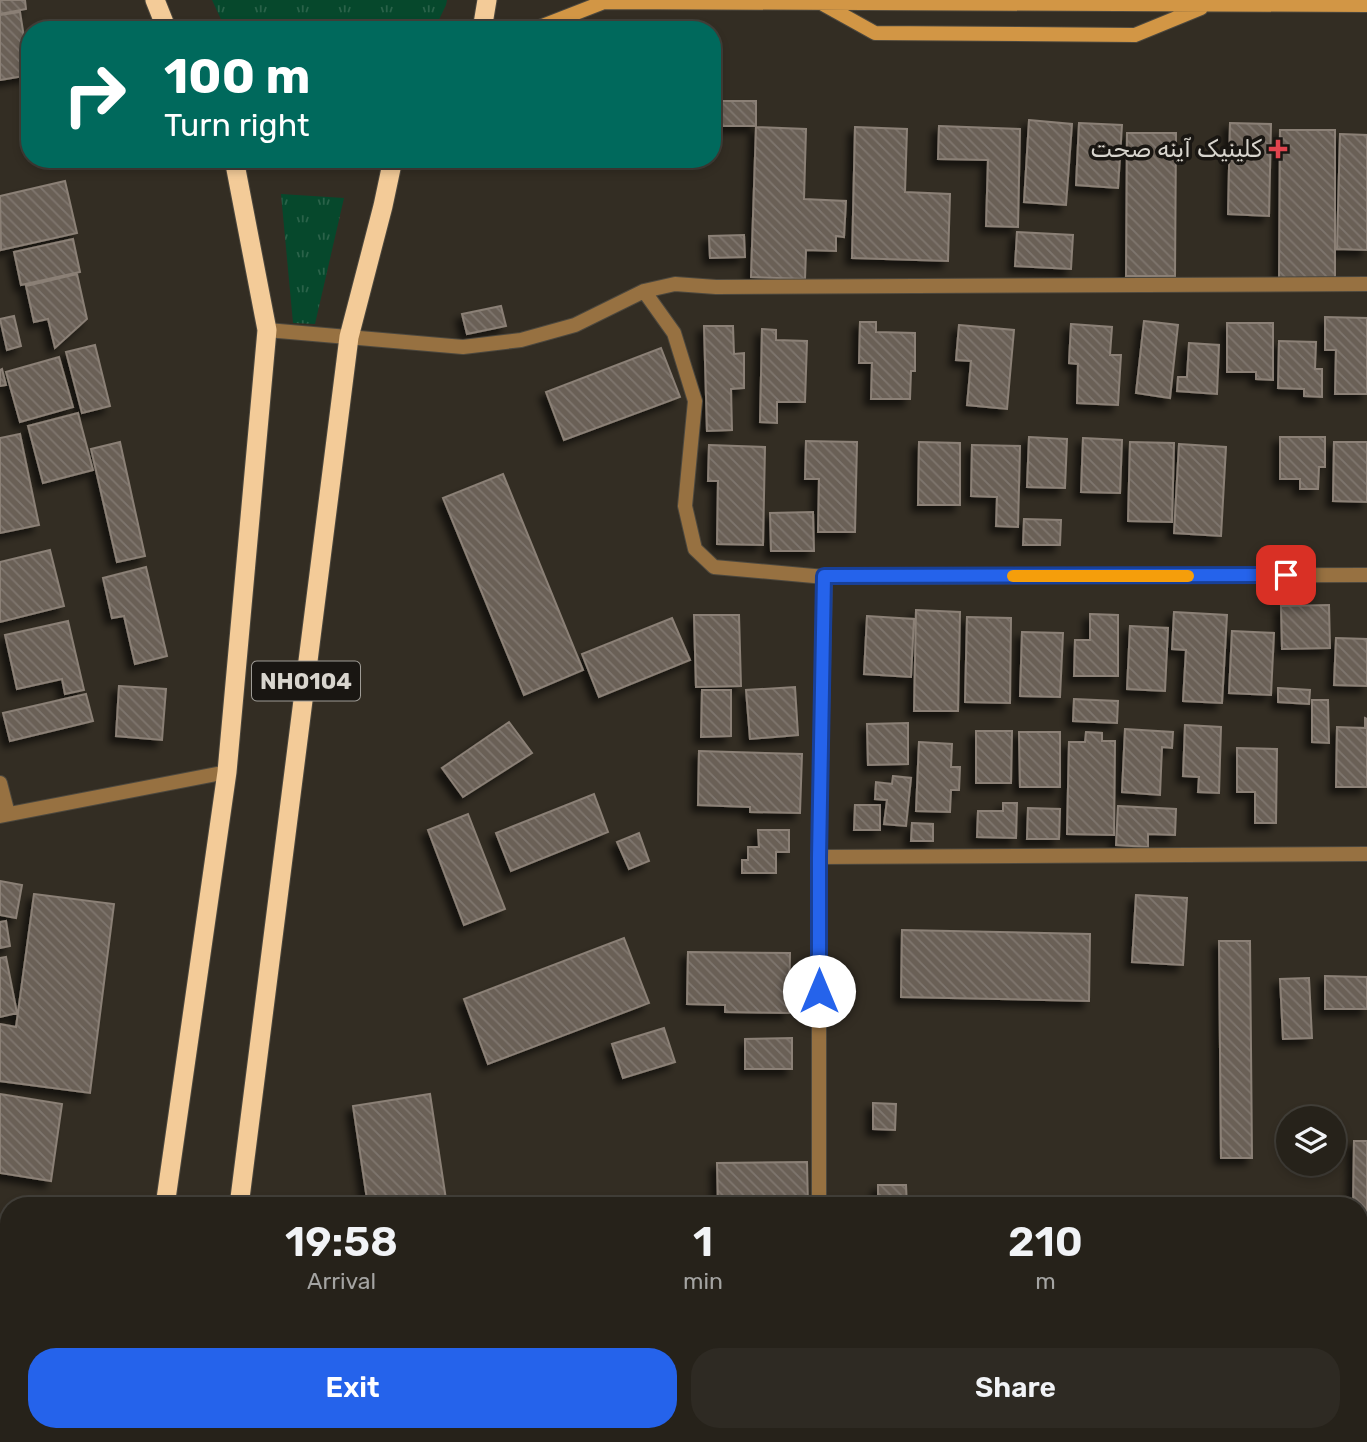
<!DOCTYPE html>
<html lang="en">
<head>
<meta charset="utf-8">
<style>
  body { margin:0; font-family:Rubik,Cairo,sans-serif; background:#2e2a23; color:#f1f3f6; height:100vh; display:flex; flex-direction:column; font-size:26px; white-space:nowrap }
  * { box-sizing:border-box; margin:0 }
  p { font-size:23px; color:#a4a4a2 }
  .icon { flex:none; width:38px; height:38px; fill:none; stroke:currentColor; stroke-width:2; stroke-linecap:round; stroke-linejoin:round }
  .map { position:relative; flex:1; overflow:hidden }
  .drawer { position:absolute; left:0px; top:1197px; width:1368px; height:245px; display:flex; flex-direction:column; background:#26221a; border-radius:28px 28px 0 0; box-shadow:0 4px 10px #0003,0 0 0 2px #423f39 }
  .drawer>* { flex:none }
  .top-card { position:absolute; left:21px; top:21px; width:700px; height:147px; border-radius:28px; box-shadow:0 4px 10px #0003,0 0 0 2px #423f39; background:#00695c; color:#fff; overflow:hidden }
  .buttons { position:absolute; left:1276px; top:1106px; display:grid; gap:14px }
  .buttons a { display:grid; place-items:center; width:70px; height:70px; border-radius:50%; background:#26221a; box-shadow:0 4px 10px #0003,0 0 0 2px #423f39; font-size:35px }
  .pin { position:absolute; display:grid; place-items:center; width:60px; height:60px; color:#fff; margin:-30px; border-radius:14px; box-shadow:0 4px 10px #0006 }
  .me { position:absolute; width:77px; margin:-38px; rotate:0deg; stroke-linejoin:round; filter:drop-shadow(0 0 5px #0008) }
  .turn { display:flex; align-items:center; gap:24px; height:147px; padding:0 28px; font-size:32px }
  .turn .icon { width:91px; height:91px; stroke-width:2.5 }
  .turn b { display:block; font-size:49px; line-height:60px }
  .eta { display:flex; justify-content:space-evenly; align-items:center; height:119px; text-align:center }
  .eta b { font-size:42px; font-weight:600; line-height:49px }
  .action { display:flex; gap:14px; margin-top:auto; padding:14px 28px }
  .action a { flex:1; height:80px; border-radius:28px; background:#2563eb; color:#fff; font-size:28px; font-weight:600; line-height:80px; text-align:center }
  .action a+a { background:#2e2a23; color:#f1f3f6 }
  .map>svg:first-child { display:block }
  .grass { fill:url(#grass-tufts) }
  .building { fill:url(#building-back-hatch); stroke:#8b8076; stroke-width:2; filter:url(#shadow) }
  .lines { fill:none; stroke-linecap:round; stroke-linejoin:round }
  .minor-casing { stroke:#4d483e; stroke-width:16 }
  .secondary-casing { stroke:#4d483e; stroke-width:16 }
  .trunk-casing { stroke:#4d483e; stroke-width:21 }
  .minor { stroke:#977141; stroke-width:14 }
  .secondary { stroke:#d29645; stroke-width:14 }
  .trunk { stroke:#f3cb98; stroke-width:19 }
  .route-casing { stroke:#184099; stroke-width:18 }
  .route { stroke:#2563eb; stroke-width:12 }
  .slow { stroke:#f59e0b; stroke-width:12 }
  .health-dot { fill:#e0444e; stroke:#191612; stroke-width:2.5 }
  .labels { text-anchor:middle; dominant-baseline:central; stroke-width:7; stroke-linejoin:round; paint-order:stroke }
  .shield { fill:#191612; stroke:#9f9c96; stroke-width:2 }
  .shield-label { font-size:23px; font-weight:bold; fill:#d8d5ce }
  .poi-label { font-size:24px; fill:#d8d5ce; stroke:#191612; text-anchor:end }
</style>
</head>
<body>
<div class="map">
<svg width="1367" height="1442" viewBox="0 0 1367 1442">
  <defs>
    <pattern id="grass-tufts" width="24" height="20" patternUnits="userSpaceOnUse" patternTransform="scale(1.75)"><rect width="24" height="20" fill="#06482c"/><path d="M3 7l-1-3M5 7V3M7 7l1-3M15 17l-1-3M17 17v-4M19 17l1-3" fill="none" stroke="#2a6249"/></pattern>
    <pattern id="building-back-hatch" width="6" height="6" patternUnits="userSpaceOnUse" patternTransform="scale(1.75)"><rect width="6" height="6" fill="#6a6057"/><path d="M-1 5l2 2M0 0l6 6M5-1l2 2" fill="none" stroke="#7f766e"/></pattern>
    <filter id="shadow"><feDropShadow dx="-6" dy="6" stdDeviation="3.5" flood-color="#0009"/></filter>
  </defs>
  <rect width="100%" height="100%" fill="#332d23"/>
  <path class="grass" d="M212,0H447L446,5L434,30H226Z
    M281,194L344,198L315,324L293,323Z"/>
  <path class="building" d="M0,0H25L26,9L0,14Z
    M20,12L30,75L0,80V15Z
    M712,101H756V126H712Z
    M1029,120L1072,124L1066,205L1024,202Z
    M1079,123L1122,125L1118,188L1076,185Z
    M1230,123L1271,124L1269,216L1228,214Z
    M939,126L1020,129L1018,227L986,226L988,160L938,159Z
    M756,127L806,129L804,199L846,201L844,237L836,236V251L806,250L805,279L751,277Z
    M855,127L907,129L905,192L950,194L948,261L852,258Z
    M1280,130H1335V280L1279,279Z
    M1127,133H1176L1175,276H1126Z
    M1340,134L1367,135V250L1337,249Z
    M65,181L77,233L1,250L0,196Z
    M1017,232L1073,235L1071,269L1015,266Z
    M744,235L745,257L710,258L709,236Z
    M73,239L80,272L21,285L14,252Z
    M77,274L87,319L55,348L48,319L34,322L26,286Z
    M501,306L506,326L467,334L462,314Z
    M14,316L21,346L7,350L0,319Z
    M1325,317L1367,318V394H1335L1336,350H1325Z
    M1144,321L1178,325L1170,398L1136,393Z
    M860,322H876V332L915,333V371H911L910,399H871L872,363H859Z
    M1227,323H1273V380L1256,379V372H1227Z
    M1071,324L1112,327L1110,355H1121L1118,405L1077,403L1078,364L1069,363Z
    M959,325L1014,330L1007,409L967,405L971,361L956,360Z
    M704,326H733L734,354L744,353V388L731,389L732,430L707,431Z
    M762,329L776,330V340L807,341L805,402H777V423L760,422Z
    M1279,341L1316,342L1315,369H1322V397L1304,396V389L1278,388Z
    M1189,343L1219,345L1217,394L1177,391L1178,377H1187Z
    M95,345L110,406L82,413L66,352Z
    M661,348L680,397L564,440L546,392Z
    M59,357L73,407L20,422L6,372Z
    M2,369L6,385L0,386V370Z
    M78,413L93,470L43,483L28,426Z
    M20,434L39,525L0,533V438Z
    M1029,437L1067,439L1065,488L1027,487Z
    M1280,437H1325V467H1319L1318,489H1300V479H1280Z
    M1083,438L1122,440L1120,493L1081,492Z
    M806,441L857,442L855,532H818L819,479H805Z
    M120,442L145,556L117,562L91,449Z
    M919,442L960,443V505H918Z
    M1130,442L1174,443L1172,522L1128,521Z
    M1334,442H1367V502L1333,501Z
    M1179,444L1226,447L1221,536L1174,533Z
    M709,445L765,447L763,545L717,544L718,481H708Z
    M972,445L1020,446L1018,527L996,526L997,497L971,496Z
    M503,474L583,670L524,695L443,498Z
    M813,512L814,551H771L770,513Z
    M1024,519L1061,520L1060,545H1023Z
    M50,550L64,606L0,622V562Z
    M146,567L167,656L135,664L124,616L112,618L103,578Z
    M1329,605L1330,648L1282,649L1281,606Z
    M916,610L960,612L958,711H914Z
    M1174,612L1227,615L1222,703L1183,701L1186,650L1172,649Z
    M1090,614L1118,615V676H1074L1075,640H1090Z
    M694,615H739L741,686L696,687Z
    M867,616L914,619L911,677L864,674Z
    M967,617L1011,618L1010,703L965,702Z
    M672,618L690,660L599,697L582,654Z
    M68,621L84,690L65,694L62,679L17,689L5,635Z
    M1130,626L1168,628L1165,691L1127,689Z
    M1232,631L1274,633L1271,695L1229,693Z
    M1022,632L1063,633L1060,697L1020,696Z
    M1336,638L1367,639V686L1334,685Z
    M119,686L166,689L162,740L116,736Z
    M795,687L798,735L750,739L746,690Z
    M1278,688L1310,690L1309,704L1278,702Z
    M702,690H731V736L701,737Z
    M86,694L93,721L10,741L3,713Z
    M1074,699L1118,701L1117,723L1073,721Z
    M1312,700H1328L1329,743L1312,742Z
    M1365,718L1367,719V787H1336L1337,727L1365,728Z
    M509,722L532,753L463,797L442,768Z
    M908,723V764L868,765L867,724Z
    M1185,725L1221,727L1219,793L1198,792L1199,777L1183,776Z
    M1125,729L1173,732L1172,748L1162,747L1160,795L1122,792Z
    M976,731H1012L1011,783H976Z
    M1019,732H1060V787H1020Z
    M1086,732L1102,733V741H1115L1114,835L1067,834L1069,742H1085Z
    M919,742L952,744L951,767H960L959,790H951L950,812L916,811Z
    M1237,748L1277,749L1276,823H1255V792H1237Z
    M699,751L802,754L800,813L750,812V807L698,805Z
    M893,776L911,778L906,826L884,824L887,800L875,799L876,782L892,784Z
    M594,794L608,832L511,871L496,833Z
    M1003,803H1017L1016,838L977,837L978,811H1003Z
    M855,805H880V830H854Z
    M1118,806L1176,809L1175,835L1148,834V847L1116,845Z
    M1028,808L1060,809L1059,839H1027Z
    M468,814L505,909L464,925L428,830Z
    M912,823L933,824V841H911Z
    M758,830H789V852H776V873H742V860H748V847H759Z
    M639,833L649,861L629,869L617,842Z
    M0,881L22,885L16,918L0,915Z
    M34,894L114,904L90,1093L0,1081V1024L16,1027Z
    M1136,895L1187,898L1183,965L1132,962Z
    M6,921L10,946L0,948V922Z
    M902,930L1090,934L1089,1001L901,997Z
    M624,938L649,1003L488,1064L464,999Z
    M1219,941H1250L1252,1158H1221Z
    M688,952L790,953L789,1013L725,1012V1005L687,1004Z
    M6,957L17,1013L0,1017V958Z
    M1325,976L1367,977V1009H1325Z
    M1309,978L1312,1038L1283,1039L1280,979Z
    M664,1028L675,1062L623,1078L612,1044Z
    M792,1038V1069H745V1039Z
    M0,1094L62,1104L51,1181L0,1173Z
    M430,1094L447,1206H368L353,1106Z
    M873,1103L896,1104L895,1130L873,1129Z
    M1354,1141H1367V1262H1360V1206H1353Z
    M807,1162L808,1206H718L717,1163Z
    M878,1185H906L907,1206H878Z
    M8,1234H9V1299H7Z
    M1360,1282H1367V1378H1360Z
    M2,1319L9,1320V1384L0,1383Z
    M404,1433H483L485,1442H406Z
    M549,1433H588L590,1442H551Z
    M624,1433H649L650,1442H626Z
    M726,1433H803V1442H726Z"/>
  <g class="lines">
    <g class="minor-casing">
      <path id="minor" d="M644,291L674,333L695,401L685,506L695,549L714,567L825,577L1367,575
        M267,330L463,347L521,340L575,325L644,291L675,284L716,287L1367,284
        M0,783L8,814
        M0,816L227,772
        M819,857L1367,854
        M819,1206V857L825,577
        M1360,1416H1367
        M0,1438L68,1437L106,1442
        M819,1442V1433"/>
    </g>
    <g class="secondary-casing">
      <path id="secondary" d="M821,3L875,33L1135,35L1201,8
        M532,30L604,2L1367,5"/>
    </g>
    <g class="trunk-casing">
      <path id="trunk" d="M155,0L167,30
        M482,30L487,0
        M165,1206L227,772L267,330L234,159
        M239,1206L349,337L383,206L393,159
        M132,1442L133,1433
        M209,1442L210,1433"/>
    </g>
    <use href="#minor" class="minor"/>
    <use href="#secondary" class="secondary"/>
    <use href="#trunk" class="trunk"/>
  </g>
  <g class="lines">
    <g class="route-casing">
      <path id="route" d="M819,991V857L824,576L1286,575"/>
    </g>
    <use href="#route" class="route"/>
    <path class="slow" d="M1013,576H1188"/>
  </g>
  <path class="health-dot" d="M1274.5 138.5h7v7h7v7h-7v7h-7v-7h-7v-7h7z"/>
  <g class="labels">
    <rect class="shield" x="252" y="661.5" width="108" height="39" rx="5"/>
    <g class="shield-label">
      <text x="306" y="681">NH0104</text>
    </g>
    <g class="poi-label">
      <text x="1262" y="149">کلینیک آینه صحت</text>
    </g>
  </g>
</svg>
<div class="buttons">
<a><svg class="icon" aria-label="layers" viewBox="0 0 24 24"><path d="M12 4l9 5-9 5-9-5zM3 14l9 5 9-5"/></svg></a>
</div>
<div class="pin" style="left:1286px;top:575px;background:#d93025"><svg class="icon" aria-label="arrive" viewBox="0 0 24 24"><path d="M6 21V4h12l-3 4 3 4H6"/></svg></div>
<svg class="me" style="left:819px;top:991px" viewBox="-20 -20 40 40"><circle r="19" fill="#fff"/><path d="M0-13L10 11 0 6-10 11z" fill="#2563eb"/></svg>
<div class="top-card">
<div class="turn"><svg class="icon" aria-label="right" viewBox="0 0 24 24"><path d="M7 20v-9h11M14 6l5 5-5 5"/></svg><div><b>100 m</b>Turn right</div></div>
</div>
<section class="drawer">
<div class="eta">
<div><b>19:58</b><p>Arrival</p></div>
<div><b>1</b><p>min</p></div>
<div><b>210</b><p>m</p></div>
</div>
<div class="action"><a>Exit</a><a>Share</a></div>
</section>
</div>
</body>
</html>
